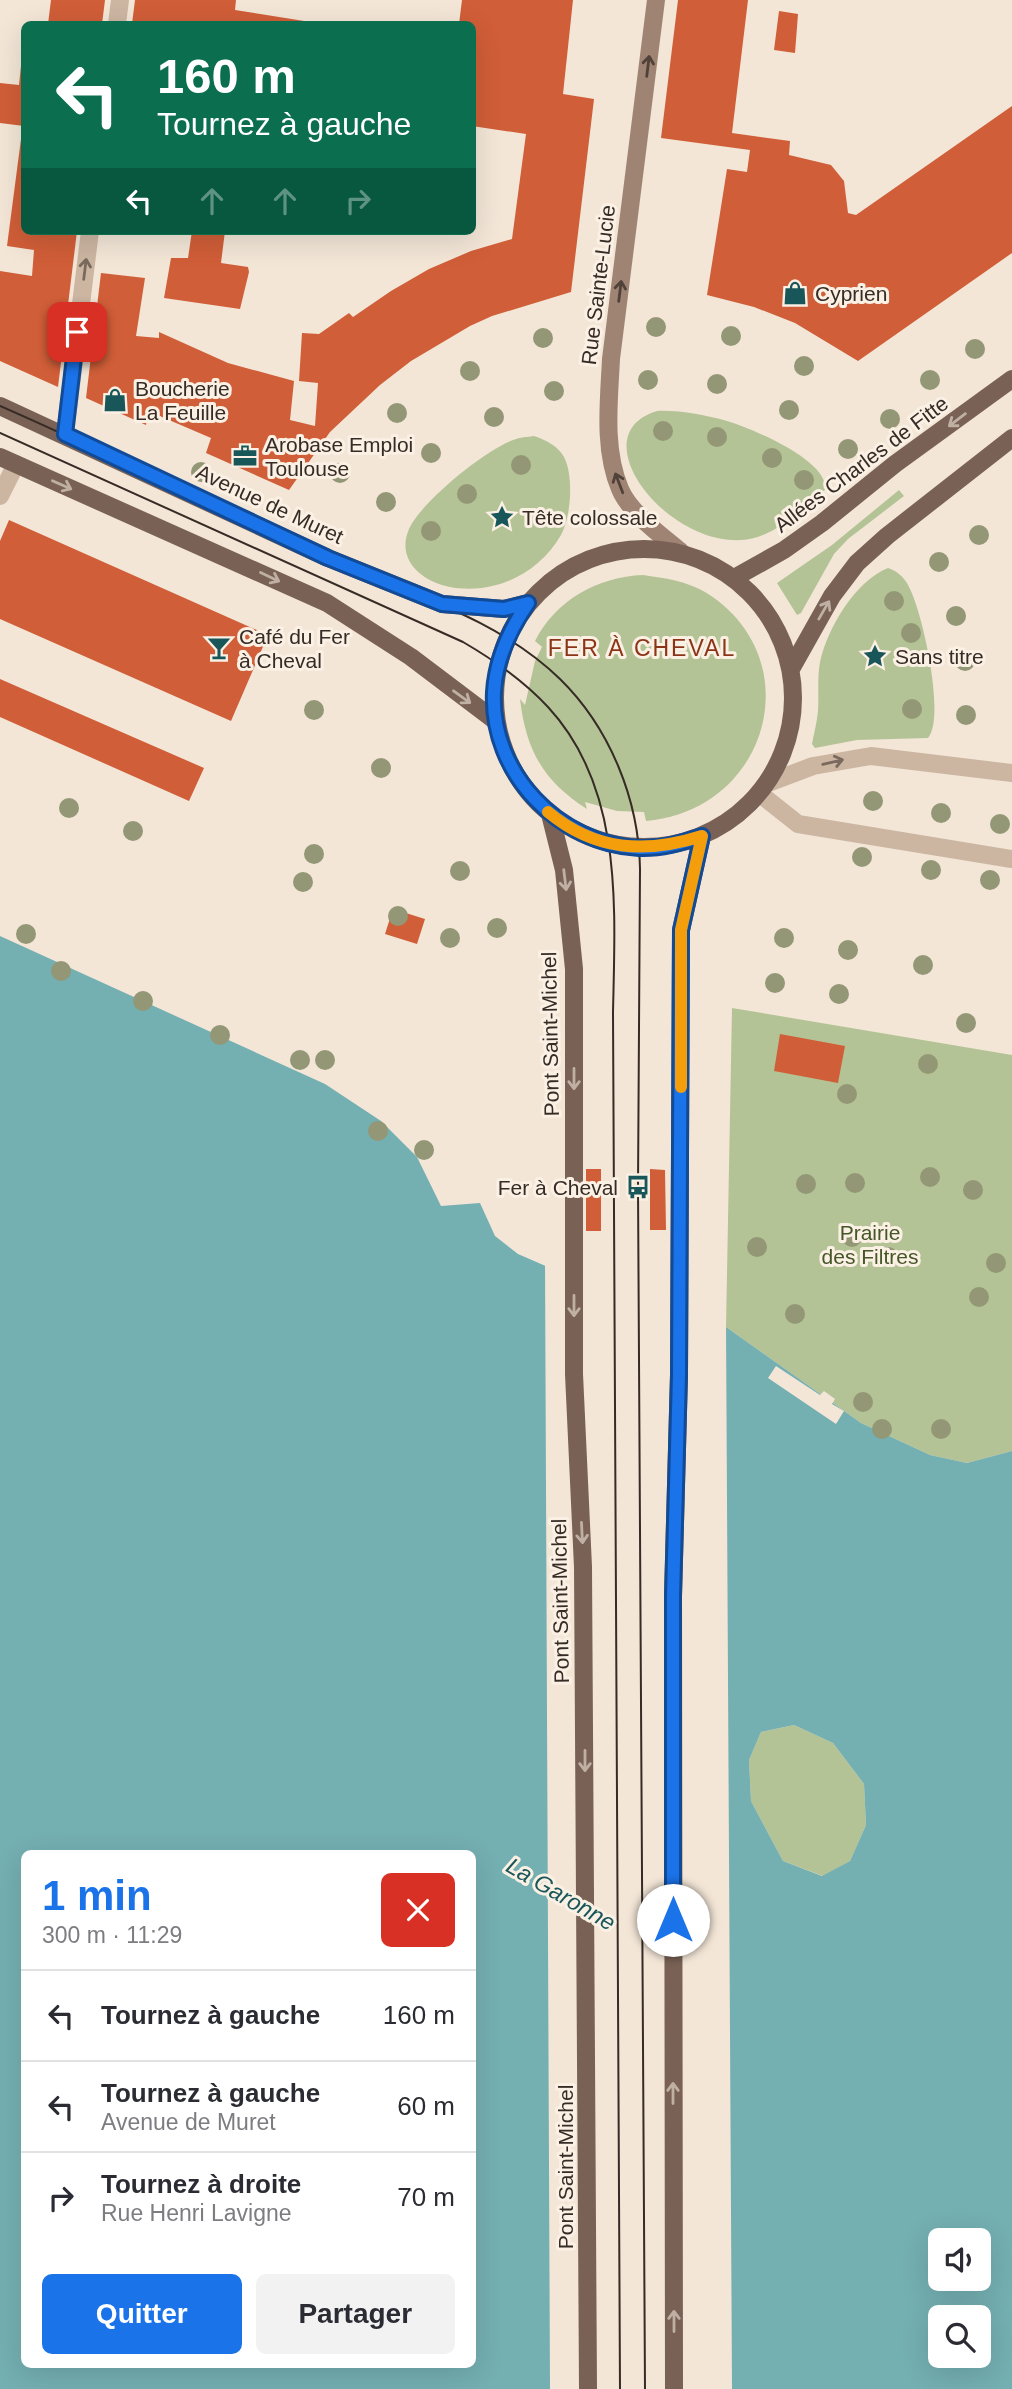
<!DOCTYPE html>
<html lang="fr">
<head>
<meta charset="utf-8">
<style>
  body { margin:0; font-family:Arial,sans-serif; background:#f2f2f3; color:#2b2b33; height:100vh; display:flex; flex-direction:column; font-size:26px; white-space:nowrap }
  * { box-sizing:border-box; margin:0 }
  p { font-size:23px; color:#7c7c81 }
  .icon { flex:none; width:38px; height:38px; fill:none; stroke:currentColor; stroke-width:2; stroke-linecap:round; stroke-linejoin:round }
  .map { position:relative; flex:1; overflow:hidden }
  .sheet { position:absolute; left:21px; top:1850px; width:455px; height:518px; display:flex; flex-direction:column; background:#fff; border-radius:10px; box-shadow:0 7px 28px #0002 }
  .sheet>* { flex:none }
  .hud { position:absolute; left:21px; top:21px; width:455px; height:214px; border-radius:10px; box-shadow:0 7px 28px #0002; background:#0b6e4f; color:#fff; overflow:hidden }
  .tools { position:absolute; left:928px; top:2228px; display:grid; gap:14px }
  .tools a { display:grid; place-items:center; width:63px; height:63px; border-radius:10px; background:#fff; box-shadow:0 7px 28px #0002; font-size:35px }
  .pin { position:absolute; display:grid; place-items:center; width:60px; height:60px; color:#fff; margin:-30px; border-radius:14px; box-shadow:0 4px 10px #0006 }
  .me { position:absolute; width:77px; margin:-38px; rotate:0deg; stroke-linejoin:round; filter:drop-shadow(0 0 5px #0008) }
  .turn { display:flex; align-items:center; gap:24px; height:147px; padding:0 21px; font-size:32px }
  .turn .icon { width:91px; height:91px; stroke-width:2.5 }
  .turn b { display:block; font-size:49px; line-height:60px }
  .lanes { display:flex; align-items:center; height:66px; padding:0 21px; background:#0003; justify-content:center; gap:35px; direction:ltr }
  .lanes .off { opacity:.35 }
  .round { display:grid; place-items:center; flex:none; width:74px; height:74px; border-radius:10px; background:#f2f2f3 }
  .head { display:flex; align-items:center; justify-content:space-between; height:119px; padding:0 21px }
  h1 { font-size:42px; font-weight:600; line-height:52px; color:#1a73e8 }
  .cta { display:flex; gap:14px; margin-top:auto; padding:14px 21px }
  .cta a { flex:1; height:80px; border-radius:10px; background:#1a73e8; color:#fff; font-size:28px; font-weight:600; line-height:80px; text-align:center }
  .cta a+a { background:#f2f2f3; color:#2b2b33 }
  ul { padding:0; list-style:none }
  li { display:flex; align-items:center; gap:21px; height:91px; padding:0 21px; border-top:2px solid #e1e1e2 }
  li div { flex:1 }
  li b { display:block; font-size:26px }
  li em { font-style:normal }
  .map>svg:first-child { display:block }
  .green { fill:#b4c396 }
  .water { fill:#74afb2; fill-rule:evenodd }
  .pier { fill:#f3e6d7 }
  .building { fill:#d05e38 }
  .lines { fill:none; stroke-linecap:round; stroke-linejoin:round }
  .lane { stroke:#ccb6a2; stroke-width:18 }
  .street { stroke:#ccb6a2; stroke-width:18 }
  .secondary { stroke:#9f8474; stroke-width:18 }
  .primary { stroke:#796155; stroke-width:18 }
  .tram { stroke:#362b25; stroke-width:2 }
  .tree { fill:#939776 }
  .oneway { stroke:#504139 }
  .oneway2 { stroke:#7a6a5d }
  .oneway3 { stroke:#c0b0a4 }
  .route-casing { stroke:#114b97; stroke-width:18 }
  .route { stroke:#1a73e8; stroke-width:12 }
  .slow { stroke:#f59e0b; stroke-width:12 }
  .labels { text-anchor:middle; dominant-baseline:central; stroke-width:6; stroke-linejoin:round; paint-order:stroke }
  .street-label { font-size:21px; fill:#362b25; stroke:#fbf0e4 }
  .poi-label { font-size:21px; fill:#362b25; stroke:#fbf0e4; text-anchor:start }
  .park-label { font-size:21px; fill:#455627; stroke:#fbf0e4 }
  .neighbourhood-label { font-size:23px; letter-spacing:2px; fill:#8b3418; stroke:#fbf0e4 }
  .water-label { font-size:23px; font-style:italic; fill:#18565a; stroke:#fbf0e4 }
</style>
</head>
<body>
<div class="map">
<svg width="1012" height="2389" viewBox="0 0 1012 2389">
  <rect width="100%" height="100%" fill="#f3e6d7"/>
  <path class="green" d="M657,411C680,410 704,415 727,421C751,428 830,461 825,490C804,507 781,531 754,538C676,558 575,436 657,411Z
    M534,436C546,440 558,446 564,457C574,476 571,517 561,535C537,577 487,598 442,585C417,577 397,557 409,529C421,502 485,450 513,440C520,437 527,437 534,436Z
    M899,490L904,496L848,539L834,554L801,613L797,615L777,583L832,545Z
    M888,568C897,571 904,577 908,585C922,609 946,717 928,738L857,740L815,748L812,744C814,733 817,722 818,711C819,695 817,678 820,662C827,629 855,581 888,568Z
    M643,575C665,578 686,581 705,592C811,657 770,810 646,821L644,812L617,811L585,802L587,809C543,781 526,750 520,699L525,705L535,661L542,647L535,641C556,600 597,577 643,575Z
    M732,1008L1012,1055V1451L967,1463L930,1455L861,1423L726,1327Z
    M794,1725L833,1743L864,1784L866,1825L850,1861L823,1876L783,1861L751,1801L749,1760L761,1732Z"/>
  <path class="water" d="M0,936L325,1084L381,1121L417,1157L441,1206L480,1203L495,1236L518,1254L603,1291L726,1327L861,1423L930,1455L967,1463L1012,1451V2389H0ZM794,1725L833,1743L864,1784L866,1825L850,1861L822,1876L783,1861L751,1801L749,1760L761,1732ZM24,1853H472V2364H24ZM940,2240H978V2278H940ZM940,2317H978V2356H940Z"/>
  <path class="pier" d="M545,1261L604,1287L726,1323L732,2389H550Z
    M776,1366L820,1395L824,1391L835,1399L832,1404L844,1411L836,1424L768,1378Z"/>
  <path class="building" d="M51,0H105L102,24H48Z
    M135,0H236L235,10L323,24H132Z
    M462,0H573L563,94L594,99L571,292L492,316L470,326L411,361L380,385L330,432L289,490L206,453L211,438L148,411L146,425L86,398L101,273L145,278L136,336L159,338V332L228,363L294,381L290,420L315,426L318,383L299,381L302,333L319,334L349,313L353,317L391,291L429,269L471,251L512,239L526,134L472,126V24H459Z
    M678,0H748L732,133L790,141L789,155L831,165L844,181L848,213L856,215L1012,106V253L858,361L795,323L754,307L707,295L727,169L747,172L750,150L661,138Z
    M779,11L798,14L795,53L774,50Z
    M22,56L24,57V126L0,123V83L19,85Z
    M24,131V231H77L58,387L0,361V271L32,276L34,250L7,246L21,139Z
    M192,231H225L221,263L248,267L249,272L240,309L164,298L171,258H188Z
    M9,520L268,635L231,721L0,619V541Z
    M0,679L204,768L189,801L0,717Z
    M393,909L425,919L417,944L385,934Z
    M780,1034L845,1046L838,1083L774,1071Z
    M586,1169H601V1231H586Z
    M650,1169L665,1170L666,1230H650Z"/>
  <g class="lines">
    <path class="lane" d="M759,793L798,824L1012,859"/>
    <path class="street" d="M117,24L120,0
      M65,434L90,231
      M0,496L16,464
      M768,783L813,766L871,756L1012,773"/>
    <path class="secondary" d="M656,0L611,359C609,401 603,449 620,489C630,513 661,535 680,551"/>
    <path class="primary" d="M0,406L328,558L442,604L504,609L528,603
      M0,457L327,603L411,657L497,722
      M495 698a149 149 0 1 1 298 0a149 149 0 1 1-298 0Z
      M734,578L784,550L822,523L895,464L1012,379
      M791,669L832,596L857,563L887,536L1012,438
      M550,814L564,870L574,969V1374L583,1567L588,2389
      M674,2389L673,1596L679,1375L681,930L702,836"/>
    <path class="tram" d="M0,406C110,454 217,508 327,557C406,593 497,617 560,679C610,728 639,800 640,869L638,1187L645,2389
      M0,433L463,642C494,660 523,680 548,707C624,789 615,909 613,1013L620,2389"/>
  </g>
  <g class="tree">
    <circle cx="656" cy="327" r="10"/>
    <circle cx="731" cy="336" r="10"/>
    <circle cx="543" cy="338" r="10"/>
    <circle cx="975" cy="349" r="10"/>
    <circle cx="804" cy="366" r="10"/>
    <circle cx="470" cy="371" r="10"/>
    <circle cx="648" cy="380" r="10"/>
    <circle cx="930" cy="380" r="10"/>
    <circle cx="717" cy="384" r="10"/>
    <circle cx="554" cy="391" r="10"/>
    <circle cx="789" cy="410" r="10"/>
    <circle cx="397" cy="413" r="10"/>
    <circle cx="494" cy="417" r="10"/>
    <circle cx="890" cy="419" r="10"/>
    <circle cx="663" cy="431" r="10"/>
    <circle cx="717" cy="437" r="10"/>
    <circle cx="848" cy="449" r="10"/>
    <circle cx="431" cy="453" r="10"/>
    <circle cx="772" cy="458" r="10"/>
    <circle cx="521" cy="465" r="10"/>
    <circle cx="201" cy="472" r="10"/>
    <circle cx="340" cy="473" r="10"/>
    <circle cx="804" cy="480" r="10"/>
    <circle cx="467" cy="494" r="10"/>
    <circle cx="386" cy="502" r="10"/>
    <circle cx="431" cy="531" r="10"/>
    <circle cx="979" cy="535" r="10"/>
    <circle cx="939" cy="562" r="10"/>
    <circle cx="894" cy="601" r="10"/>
    <circle cx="956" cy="616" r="10"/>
    <circle cx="911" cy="633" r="10"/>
    <circle cx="965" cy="661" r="10"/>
    <circle cx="912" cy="709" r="10"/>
    <circle cx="314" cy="710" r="10"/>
    <circle cx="966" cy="715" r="10"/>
    <circle cx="381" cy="768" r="10"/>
    <circle cx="873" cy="801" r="10"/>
    <circle cx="69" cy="808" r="10"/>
    <circle cx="941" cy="813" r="10"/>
    <circle cx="1000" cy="824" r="10"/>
    <circle cx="133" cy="831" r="10"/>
    <circle cx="314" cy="854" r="10"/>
    <circle cx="862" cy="857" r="10"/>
    <circle cx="931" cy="870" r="10"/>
    <circle cx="460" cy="871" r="10"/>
    <circle cx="990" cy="880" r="10"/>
    <circle cx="303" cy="882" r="10"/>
    <circle cx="398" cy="916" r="10"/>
    <circle cx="497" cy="928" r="10"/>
    <circle cx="26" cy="934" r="10"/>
    <circle cx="450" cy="938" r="10"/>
    <circle cx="784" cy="938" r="10"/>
    <circle cx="848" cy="950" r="10"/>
    <circle cx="923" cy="965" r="10"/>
    <circle cx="61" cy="971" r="10"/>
    <circle cx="775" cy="983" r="10"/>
    <circle cx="839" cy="994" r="10"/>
    <circle cx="143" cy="1001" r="10"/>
    <circle cx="966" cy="1023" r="10"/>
    <circle cx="220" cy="1035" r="10"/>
    <circle cx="300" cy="1060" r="10"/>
    <circle cx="325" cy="1060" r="10"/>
    <circle cx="928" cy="1064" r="10"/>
    <circle cx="847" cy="1094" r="10"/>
    <circle cx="378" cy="1131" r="10"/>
    <circle cx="424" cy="1150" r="10"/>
    <circle cx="930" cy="1177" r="10"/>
    <circle cx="855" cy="1183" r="10"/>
    <circle cx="806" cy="1184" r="10"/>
    <circle cx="973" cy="1190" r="10"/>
    <circle cx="852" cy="1237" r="10"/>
    <circle cx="757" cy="1247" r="10"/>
    <circle cx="888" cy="1257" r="10"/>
    <circle cx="996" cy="1263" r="10"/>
    <circle cx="979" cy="1297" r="10"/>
    <circle cx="795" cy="1314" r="10"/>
    <circle cx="863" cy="1402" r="10"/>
    <circle cx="882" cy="1429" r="10"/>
    <circle cx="941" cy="1429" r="10"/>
  </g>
  <defs><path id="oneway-shaft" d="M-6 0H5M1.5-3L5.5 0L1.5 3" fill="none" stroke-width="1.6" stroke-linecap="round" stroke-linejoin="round" transform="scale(1.75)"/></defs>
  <g class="oneway">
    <use href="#oneway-shaft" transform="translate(648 66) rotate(-83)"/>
    <use href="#oneway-shaft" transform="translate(620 291) rotate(-83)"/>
    <use href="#oneway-shaft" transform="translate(619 483) rotate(-111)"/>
  </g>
  <g class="oneway2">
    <use href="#oneway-shaft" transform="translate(85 269) rotate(-83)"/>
    <use href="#oneway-shaft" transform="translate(833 762) rotate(-13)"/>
  </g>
  <g class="oneway3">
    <use href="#oneway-shaft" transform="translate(957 420) rotate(143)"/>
    <use href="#oneway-shaft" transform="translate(62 485) rotate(24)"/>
    <use href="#oneway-shaft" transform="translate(270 577) rotate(25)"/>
    <use href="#oneway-shaft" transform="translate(824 610) rotate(-60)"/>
    <use href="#oneway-shaft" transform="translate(462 697) rotate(36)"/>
    <use href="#oneway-shaft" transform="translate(565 880) rotate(83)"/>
    <use href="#oneway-shaft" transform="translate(574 1079) rotate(90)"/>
    <use href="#oneway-shaft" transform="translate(574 1306) rotate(90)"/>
    <use href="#oneway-shaft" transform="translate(582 1533) rotate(87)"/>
    <use href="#oneway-shaft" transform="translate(585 1761) rotate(90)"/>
    <use href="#oneway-shaft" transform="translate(673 2093) rotate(-90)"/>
    <use href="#oneway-shaft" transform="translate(674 2321) rotate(-90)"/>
  </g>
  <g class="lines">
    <g class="route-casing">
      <path id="route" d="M77,332L65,434L328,558L442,604L504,609L528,603C510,629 496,659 494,692C490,773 559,844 639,848C661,849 681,843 702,836L681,930L679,1375L673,1596V1920"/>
    </g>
    <use href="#route" class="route"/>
    <path class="slow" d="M548,812C595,851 645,854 702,836L681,930V1087"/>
  </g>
  <defs>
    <g id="shop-bare" transform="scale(1.89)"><path d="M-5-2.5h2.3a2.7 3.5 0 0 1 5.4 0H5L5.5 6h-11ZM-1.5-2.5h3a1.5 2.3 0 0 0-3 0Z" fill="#18565a" stroke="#fbf0e4" stroke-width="2.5" paint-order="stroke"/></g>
    <g id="office-bare" transform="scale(1.89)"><path d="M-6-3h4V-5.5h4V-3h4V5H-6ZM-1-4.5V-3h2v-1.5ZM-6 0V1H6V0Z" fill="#18565a" stroke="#fbf0e4" stroke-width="2.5" paint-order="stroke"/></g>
    <g id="sight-bare" transform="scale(1.89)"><path d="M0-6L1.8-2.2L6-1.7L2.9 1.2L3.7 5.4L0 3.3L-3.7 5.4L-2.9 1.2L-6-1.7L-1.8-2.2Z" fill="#18565a" stroke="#fbf0e4" stroke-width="2.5" paint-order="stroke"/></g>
    <g id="bar-bare" transform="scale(1.89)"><path d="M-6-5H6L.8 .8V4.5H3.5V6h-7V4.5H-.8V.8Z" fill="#18565a" stroke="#fbf0e4" stroke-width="2.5" paint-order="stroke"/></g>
    <g id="bus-bare" transform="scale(1.89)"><path d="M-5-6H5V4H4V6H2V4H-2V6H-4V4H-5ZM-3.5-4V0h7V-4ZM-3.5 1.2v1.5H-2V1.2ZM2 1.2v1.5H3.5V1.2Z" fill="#18565a" stroke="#fbf0e4" stroke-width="2.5" paint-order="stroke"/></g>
  </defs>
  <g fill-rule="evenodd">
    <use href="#shop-bare" x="795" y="293"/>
    <use href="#shop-bare" x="115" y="400"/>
    <use href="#office-bare" x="245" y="456"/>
    <use href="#sight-bare" x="502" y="517"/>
    <use href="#bar-bare" x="219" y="648"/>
    <use href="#sight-bare" x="875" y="656"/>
    <use href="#bus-bare" x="638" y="1187"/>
  </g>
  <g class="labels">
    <g class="street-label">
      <text transform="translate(598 285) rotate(-83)">Rue Sainte-Lucie</text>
      <text transform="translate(861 464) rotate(-37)">Allées Charles de Fitte</text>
      <text transform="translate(270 504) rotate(25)">Avenue de Muret</text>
      <text transform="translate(550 1034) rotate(-91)">Pont Saint-Michel</text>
      <text transform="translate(560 1601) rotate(-91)">Pont Saint-Michel</text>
      <text transform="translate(565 2167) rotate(-90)">Pont Saint-Michel</text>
    </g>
    <g class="poi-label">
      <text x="815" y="293">Cyprien</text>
      <text x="135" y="388">Boucherie<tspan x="135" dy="24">La Feuille</tspan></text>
      <text x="265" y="444">Arobase Emploi<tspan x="265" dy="24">Toulouse</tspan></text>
      <text x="522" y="517">Tête colossale</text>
      <text x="239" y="636">Café du Fer<tspan x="239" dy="24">à Cheval</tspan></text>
      <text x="895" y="656">Sans titre</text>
      <text x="618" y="1187" text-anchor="end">Fer à Cheval</text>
    </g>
    <g class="park-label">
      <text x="870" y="1232">Prairie<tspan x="870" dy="24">des Filtres</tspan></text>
    </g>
    <g class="neighbourhood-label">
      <text x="642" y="648">FER À CHEVAL</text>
    </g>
    <g class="water-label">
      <text transform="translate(561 1894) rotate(30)">La Garonne</text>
    </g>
  </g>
</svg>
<div class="tools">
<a><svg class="icon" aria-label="sound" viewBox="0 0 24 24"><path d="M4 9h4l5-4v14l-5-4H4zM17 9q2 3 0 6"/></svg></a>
<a><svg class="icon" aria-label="search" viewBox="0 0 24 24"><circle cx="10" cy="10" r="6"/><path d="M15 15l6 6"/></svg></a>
</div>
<div class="pin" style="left:77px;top:332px;background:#d93025"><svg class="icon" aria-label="arrive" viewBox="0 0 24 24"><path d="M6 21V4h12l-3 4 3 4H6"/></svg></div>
<svg class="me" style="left:673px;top:1920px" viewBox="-20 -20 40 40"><circle r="19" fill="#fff"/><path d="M0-13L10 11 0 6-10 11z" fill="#1a73e8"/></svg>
<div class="hud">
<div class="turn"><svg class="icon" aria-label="left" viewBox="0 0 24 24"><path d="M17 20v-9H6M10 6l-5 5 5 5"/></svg><div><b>160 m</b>Tournez à gauche</div></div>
<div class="lanes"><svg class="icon" aria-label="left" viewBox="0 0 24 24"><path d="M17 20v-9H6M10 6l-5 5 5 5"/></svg><svg class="icon off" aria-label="ahead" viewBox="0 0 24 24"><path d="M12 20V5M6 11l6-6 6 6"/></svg><svg class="icon off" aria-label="ahead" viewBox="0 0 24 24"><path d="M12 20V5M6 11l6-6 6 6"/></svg><svg class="icon off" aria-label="right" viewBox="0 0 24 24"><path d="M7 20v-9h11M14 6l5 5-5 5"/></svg></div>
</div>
<section class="sheet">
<div class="head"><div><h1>1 min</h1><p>300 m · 11:29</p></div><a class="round" style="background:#d93025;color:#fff"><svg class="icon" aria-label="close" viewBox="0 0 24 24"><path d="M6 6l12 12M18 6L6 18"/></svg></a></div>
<ul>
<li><svg class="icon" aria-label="left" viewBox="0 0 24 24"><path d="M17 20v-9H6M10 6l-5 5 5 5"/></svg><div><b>Tournez à gauche</b></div><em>160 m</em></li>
<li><svg class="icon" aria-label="left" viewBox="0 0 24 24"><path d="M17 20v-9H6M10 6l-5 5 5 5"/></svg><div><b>Tournez à gauche</b><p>Avenue de Muret</p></div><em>60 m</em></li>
<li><svg class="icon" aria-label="right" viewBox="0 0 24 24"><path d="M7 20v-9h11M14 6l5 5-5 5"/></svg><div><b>Tournez à droite</b><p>Rue Henri Lavigne</p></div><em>70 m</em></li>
</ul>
<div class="cta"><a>Quitter</a><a>Partager</a></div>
</section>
</div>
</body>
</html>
